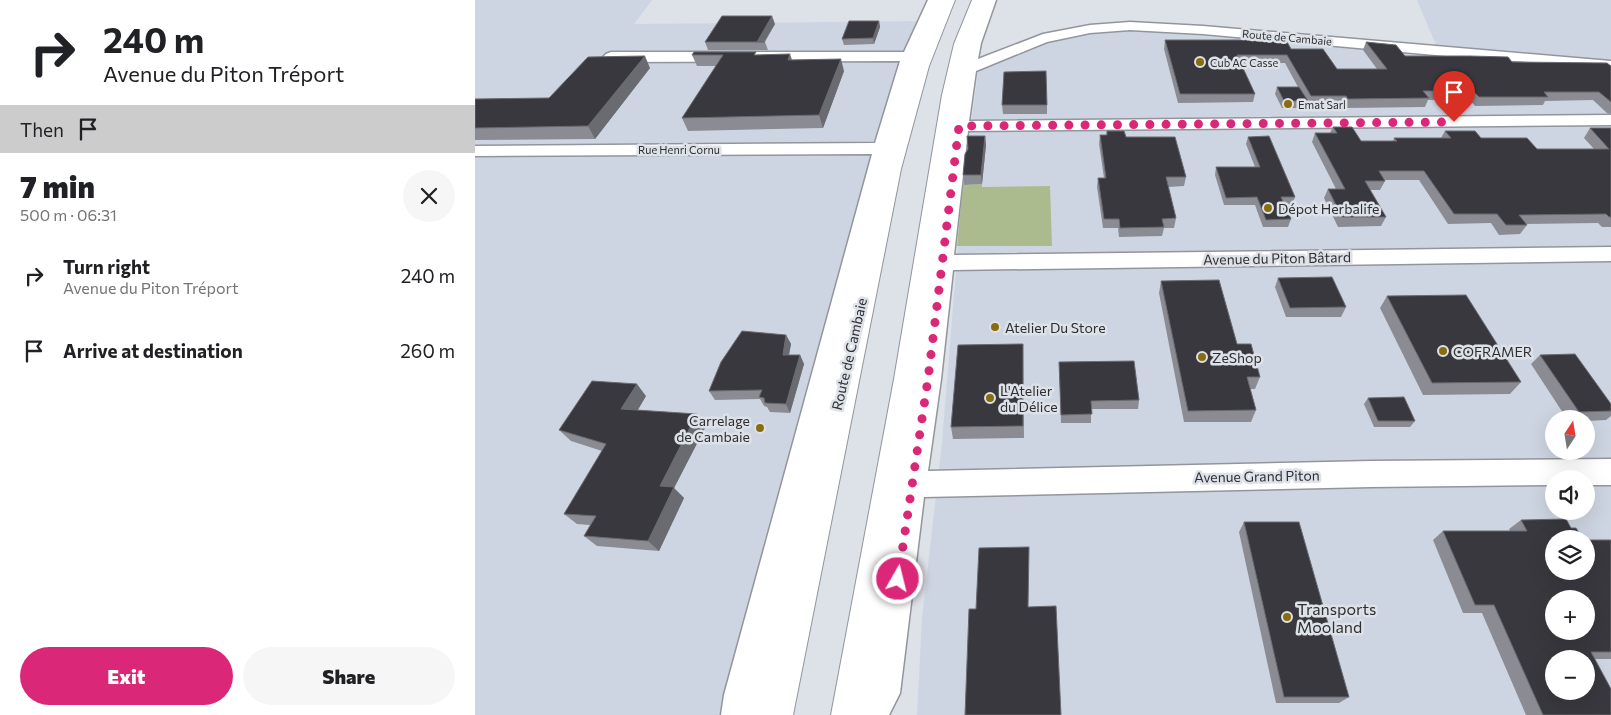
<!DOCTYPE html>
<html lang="en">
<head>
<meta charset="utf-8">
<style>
  body { margin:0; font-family:Commissioner,sans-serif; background:#f6f6f6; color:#202124; height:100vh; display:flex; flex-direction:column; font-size:19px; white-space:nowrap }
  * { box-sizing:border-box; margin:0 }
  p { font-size:16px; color:#757577 }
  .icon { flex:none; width:28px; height:28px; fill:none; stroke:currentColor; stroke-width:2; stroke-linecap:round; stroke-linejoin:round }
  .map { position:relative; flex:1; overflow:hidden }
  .details { display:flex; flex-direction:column; background:#fff; width:475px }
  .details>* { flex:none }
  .guide { background:#fff; color:#202124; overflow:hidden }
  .needle { width:32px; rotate:12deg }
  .tools { position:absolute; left:1070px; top:410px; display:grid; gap:10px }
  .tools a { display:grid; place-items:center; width:50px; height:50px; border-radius:50%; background:#fff; box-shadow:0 5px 20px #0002; font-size:25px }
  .pin { position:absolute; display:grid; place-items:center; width:42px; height:42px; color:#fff; margin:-51px -21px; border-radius:50% 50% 50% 0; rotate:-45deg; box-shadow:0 0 5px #0007 }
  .pin .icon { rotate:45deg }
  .me { position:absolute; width:55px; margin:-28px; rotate:8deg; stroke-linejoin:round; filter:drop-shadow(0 0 4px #0008) }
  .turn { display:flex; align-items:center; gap:18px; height:105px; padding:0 20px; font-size:22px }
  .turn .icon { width:65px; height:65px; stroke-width:2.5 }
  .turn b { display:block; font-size:35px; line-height:42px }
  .then { display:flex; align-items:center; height:48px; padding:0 20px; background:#0003; gap:10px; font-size:19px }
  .round { display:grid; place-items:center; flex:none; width:52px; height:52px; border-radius:26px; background:#f6f6f6 }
  .overview { display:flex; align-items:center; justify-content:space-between; height:85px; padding:0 20px }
  h1 { font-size:30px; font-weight:800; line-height:38px }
  .action { display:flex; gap:10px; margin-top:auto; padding:10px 20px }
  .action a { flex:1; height:58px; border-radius:30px; background:#db2777; color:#fff; font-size:20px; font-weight:800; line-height:58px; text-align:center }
  .action a+a { background:#f6f6f6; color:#202124 }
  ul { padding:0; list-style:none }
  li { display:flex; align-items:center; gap:15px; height:75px; padding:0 20px }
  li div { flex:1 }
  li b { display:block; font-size:19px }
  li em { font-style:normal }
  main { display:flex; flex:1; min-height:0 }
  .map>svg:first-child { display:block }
  .built { fill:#ced5e2; fill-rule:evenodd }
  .green { fill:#acbb8d }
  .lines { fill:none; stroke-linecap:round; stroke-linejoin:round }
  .minor-casing { stroke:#92959c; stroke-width:3 }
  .major-casing { stroke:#92959c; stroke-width:2 }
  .minor { fill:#fff; fill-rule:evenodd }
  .major { fill:#fff; fill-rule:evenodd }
  .wall { fill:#8b8c93 }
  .shaded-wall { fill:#6a6b71 }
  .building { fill:#39383e; stroke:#6a6b71; fill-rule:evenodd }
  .route { stroke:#db2777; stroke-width:9; stroke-dasharray:0 16.2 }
  .poi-dot { fill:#896d0d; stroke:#dde1e8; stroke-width:2 }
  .labels { text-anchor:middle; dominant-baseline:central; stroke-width:5; stroke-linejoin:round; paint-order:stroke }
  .far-street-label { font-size:11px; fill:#2e2f32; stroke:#dde1e8 }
  .far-poi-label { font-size:11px; fill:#2e2f32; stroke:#dde1e8; text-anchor:start }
  .poi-label { font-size:14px; fill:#2e2f32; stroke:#dde1e8; text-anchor:start }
  .street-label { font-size:14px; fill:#2e2f32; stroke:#dde1e8 }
  .near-poi-label { font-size:16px; fill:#2e2f32; stroke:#dde1e8; text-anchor:start }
</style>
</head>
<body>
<main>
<section class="details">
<div class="guide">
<div class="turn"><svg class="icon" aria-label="right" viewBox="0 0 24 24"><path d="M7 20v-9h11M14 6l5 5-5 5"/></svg><div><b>240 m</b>Avenue du Piton Tréport</div></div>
<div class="then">Then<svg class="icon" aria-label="arrive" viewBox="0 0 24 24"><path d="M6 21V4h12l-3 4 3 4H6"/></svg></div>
</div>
<div class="overview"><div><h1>7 min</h1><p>500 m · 06:31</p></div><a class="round"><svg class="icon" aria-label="close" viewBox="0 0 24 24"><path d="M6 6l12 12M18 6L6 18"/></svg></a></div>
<ul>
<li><svg class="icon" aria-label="right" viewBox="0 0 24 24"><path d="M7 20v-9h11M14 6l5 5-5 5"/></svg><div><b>Turn right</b><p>Avenue du Piton Tréport</p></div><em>240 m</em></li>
<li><svg class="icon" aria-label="arrive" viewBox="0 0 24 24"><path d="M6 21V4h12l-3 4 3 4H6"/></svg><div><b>Arrive at destination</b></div><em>260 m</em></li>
</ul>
<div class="action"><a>Exit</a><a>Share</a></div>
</section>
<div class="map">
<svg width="1136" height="715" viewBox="0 0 1136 715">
  <rect width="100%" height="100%" fill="#dde1e8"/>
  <path class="built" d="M0,0H177L159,24L449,21L261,715H0Z
    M942,0H1136V715H442L447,619L467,442L488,185L503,72L575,39L605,34L665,31L973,54L961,45ZM1079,419H1111V451H1079ZM1079,479H1111V511H1079ZM1079,539H1111V571H1079ZM1079,599H1111V631H1079ZM1079,659H1111V691H1079Z"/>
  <path class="green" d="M507,184V187L575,186L577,246H482L488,185Z"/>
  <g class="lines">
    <g class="minor-casing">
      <path id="minor" d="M453,0H467L442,57L421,129L285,695L282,715H246L249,695L397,154L0,156V146L400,143L425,61L136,62L131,60L128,57L131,54L136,52H429Z
        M507,0H521L506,43L503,59L568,34L615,25L655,22L728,26L1136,61V71L728,34L655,30L615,33L572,42L501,71L494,121L1136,115V125L493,131L479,255L1136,247V261L478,270L466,379L453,471L896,461L1136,459V485H1111V479H1079V485L896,487L449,497L425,693L414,715H374L379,702L390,686L421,484L440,379L481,90L492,43Z"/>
    </g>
    <g class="major-casing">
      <path id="major" d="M466,0H480L454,66L426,169L318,715H278L405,169L437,66Z
        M497,0H511L495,44L485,95L447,379L396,715H356L419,379L467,95L479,44Z"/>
    </g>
    <use href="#minor" class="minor"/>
    <use href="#major" class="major"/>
  </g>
  <path class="wall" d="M404,21L405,27L399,44L369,45L367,39Z
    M300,24L290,42L293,50H233L230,42Z
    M690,40L816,49L862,69H902L888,50L891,42L930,56L1136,66V114L1132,113L1118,100L1070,101L1068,105L1000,106L994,99L953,100L950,107L870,108L868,104L833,105L832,103L830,108H807L800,94L802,87H823L810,63L766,64L780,94L778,102L703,103L689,49Z
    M217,55H282L317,60L369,71L348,128L213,131L207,118L241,66H222Z
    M175,68L120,139L0,140V99L74,98Z
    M527,105H572V114H528Z
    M858,127L886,141H918L919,138H966L970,131L1062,149H1119L1109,138L1115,128H1136V227H1127L1123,223L1051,224L1052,225L1045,234L1024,235L1016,223L973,224L944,180H909L910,181L905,190H895L911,217L906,226L863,227L849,198L853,189H861L837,142L840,133H855Z
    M632,131L651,137L711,177L709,186L693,187L701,218L699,228H689L687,236L644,237L643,228H628L622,187L623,178H629L624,144L625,135H631Z
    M510,136L511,145L507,184L489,185L488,175Z
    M773,137L820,197L817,205H810L816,219L813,227H788L780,205H749L740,175L741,167H780L771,144Z
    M803,278L871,307L866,317H811L800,287Z
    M686,281L762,344L785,377L780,389H775L781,410L776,422H709L684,293Z
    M912,296L1046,382L1035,394L948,395L905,308Z
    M311,335L316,344L314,355H325L329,364L315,413L295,412L292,407L289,406L285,399L240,400L234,391Z
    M548,344L549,438L478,439L476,427Z
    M1065,355L1136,404V416L1131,420L1111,421V419H1092L1056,364Z
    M584,362L664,400L663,409H616V423H586Z
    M171,396L163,410L222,414L231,426L199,488L209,498L184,551L122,546L109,536L115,525L102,524L89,514L127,451L96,441L84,430Z
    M893,398L940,421L935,427H899L889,404Z
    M1046,520L1079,571L1136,540V659H1120L1136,715H1051L1007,613H988L958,540L968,531H1035L1034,529Z
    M769,522L874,697L864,703H801L764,532Z"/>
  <path class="shaded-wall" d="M297,16L300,24L289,42H282Z
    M404,21L405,27L399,44L398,38Z
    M315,54L319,66L313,60Z
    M170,56L175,68L120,139L113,126Z
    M366,59L369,71L348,128L344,115Z
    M510,136L511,145L507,184L506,175Z
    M311,335L316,344L312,364L308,355Z
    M325,355L329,364L315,413L311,404Z
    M162,384L171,396L156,421L146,409Z
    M222,414L231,426L199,488L209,498L184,551L173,541L185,486Z"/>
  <path class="building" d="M247,16H297L282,42H290H230Z
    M374,21H404L398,38L367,39Z
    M690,40H811L816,49H848L862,69H912L891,42L921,45L930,56H995L1033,57L1037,62L1132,63L1136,66V102L1124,92H1069L1073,97H1004L998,91H948L954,98L873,99L871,96H836L812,55H762L780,94H705Z
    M219,52H281L279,55L315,54L313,60L366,59L344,115L207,118L248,55H217Z
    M170,56L113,126L0,128V99L74,98L113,57Z
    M571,71L572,105H527L529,72Z
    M802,87H824L833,101H809Z
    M858,127H877L886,141H922L919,138H976L970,131H1000L1006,138H1052L1062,149H1134L1115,128H1136V217H1134L1131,214L1044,215L1052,225H1031L1022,214H979L949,171H904L910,181H890L911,217H867L853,189H870L840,133H862Z
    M632,131H649L651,137H700L711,177H691L701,218L687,219L689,227L645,228L644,219H629L623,178H631L625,135H632Z
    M492,136H510L506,175H488L490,154L493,149Z
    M794,136L820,197H806L816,219L791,220L782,197L751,198L741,167H785L773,137Z
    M857,277L871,307L815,308L803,278Z
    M744,280L762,344H776L785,377H772L781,410L713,411L686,281Z
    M991,295L1046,382L957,383L912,296Z
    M267,331L311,335L308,355H325L311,404L290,403L289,398L284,397L287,390L234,391L246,362Z
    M548,344V426L476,427L483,345Z
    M1100,354L1136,404V411L1104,412L1065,355Z
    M659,361L664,400L616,401L617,414L586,415L584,362Z
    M117,381L162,384L146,409L222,414L185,486L199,487L173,541L109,536L121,516L89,514L131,444L84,430Z
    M929,397L940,421H903L893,398Z
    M1091,519L1096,528H1101L1108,539H1079V571H1111V540H1136V652H1116L1136,689V715H1068L1019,605H1000L968,531H1052L1046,520ZM1079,599H1111V631H1079ZM1079,659H1111V691H1079Z
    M769,522H824L874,697H809Z
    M554,547L553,607L581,606L586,715H490L494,609H501L504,548Z"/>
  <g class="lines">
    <path class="route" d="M423,579L453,379L484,126L979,122"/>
  </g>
  <g class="poi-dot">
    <circle cx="725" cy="62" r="5"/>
    <circle cx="813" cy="104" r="5"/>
    <circle cx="793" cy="208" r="5"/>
    <circle cx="520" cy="327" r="5"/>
    <circle cx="968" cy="351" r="5"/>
    <circle cx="727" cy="357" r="5"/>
    <circle cx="515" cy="398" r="5"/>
    <circle cx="285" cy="428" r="5"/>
    <circle cx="812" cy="617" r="5"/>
  </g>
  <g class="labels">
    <g class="far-street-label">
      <text transform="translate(812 37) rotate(5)">Route de Cambaie</text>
      <text x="204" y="149">Rue Henri Cornu</text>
    </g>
    <g class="far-poi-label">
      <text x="735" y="62">Cub AC Casse</text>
      <text x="823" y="104">Emat Sarl</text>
    </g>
    <g class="poi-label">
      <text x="803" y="208">Dépot Herbalife</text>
      <text x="530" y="327">Atelier Du Store</text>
      <text x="978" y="351">COFRAMER</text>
      <text x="737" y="357">ZeShop</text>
      <text x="525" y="390">L'Atelier<tspan x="525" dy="16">du Délice</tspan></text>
      <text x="275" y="420" text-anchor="end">Carrelage<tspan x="275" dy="16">de Cambaie</tspan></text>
    </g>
    <g class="street-label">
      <text transform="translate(802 258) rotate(-1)">Avenue du Piton Bâtard</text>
      <text transform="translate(374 354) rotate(-77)">Route de Cambaie</text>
      <text transform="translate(782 476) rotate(-1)">Avenue Grand Piton</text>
    </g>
    <g class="near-poi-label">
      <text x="822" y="608">Transports<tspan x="822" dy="18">Mooland</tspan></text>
    </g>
  </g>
</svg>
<div class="tools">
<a><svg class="needle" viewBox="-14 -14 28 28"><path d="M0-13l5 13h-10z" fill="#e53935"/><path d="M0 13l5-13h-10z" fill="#757577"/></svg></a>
<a><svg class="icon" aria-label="sound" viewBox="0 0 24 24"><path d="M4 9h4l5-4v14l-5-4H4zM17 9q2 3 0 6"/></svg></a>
<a><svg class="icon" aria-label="layers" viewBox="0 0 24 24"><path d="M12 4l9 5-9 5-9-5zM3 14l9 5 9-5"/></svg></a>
<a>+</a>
<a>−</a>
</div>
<div class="pin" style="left:979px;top:122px;background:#d93025"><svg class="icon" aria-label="arrive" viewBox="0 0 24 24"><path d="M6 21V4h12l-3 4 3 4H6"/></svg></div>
<svg class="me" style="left:423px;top:579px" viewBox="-20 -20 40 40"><circle r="17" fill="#db2777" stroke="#fff" stroke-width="3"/><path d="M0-11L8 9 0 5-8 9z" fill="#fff"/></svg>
</div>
</main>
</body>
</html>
